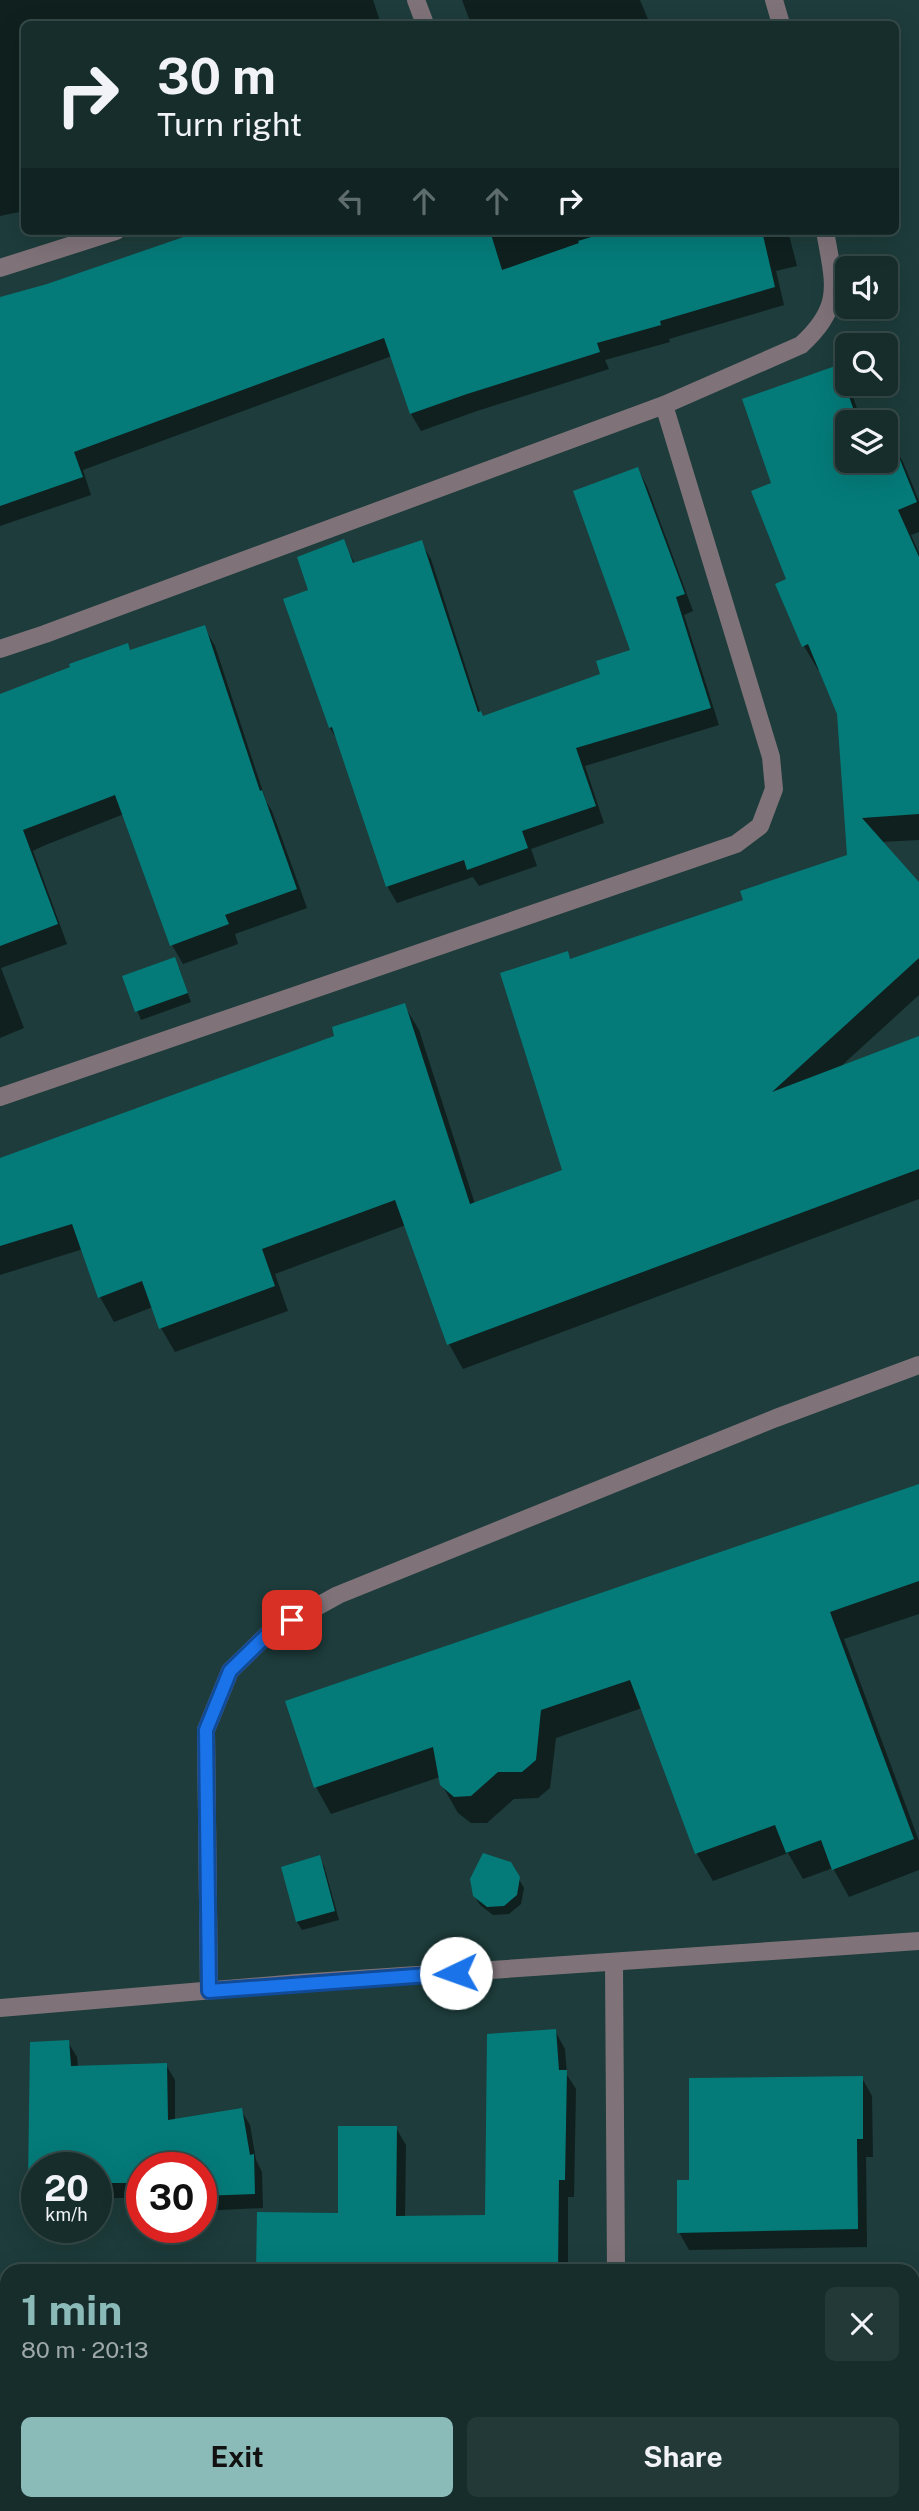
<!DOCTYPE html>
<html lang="en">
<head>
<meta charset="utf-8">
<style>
  body { margin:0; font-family:"Public Sans",sans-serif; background:#233938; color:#f1f3f6; height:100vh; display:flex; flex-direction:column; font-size:26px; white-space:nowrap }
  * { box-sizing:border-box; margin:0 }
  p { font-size:23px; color:#9ea8a9 }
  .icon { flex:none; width:38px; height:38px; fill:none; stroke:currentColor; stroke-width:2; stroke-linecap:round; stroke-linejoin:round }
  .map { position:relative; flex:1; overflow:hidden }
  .sheet { position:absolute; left:0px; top:2264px; width:920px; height:247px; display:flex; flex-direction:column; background:#162d2c; border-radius:21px 21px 0 0; box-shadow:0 7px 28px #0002,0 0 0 2px #354948 }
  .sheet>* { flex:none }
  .hud { position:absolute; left:21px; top:21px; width:878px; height:214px; border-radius:10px; box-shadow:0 7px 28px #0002,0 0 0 2px #354948; background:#162d2c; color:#f1f3f6; overflow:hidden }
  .buttons { position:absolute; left:835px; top:256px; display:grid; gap:14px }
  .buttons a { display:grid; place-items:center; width:63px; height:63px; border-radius:10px; background:#162d2c; box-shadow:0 7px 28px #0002,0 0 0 2px #354948; font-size:35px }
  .speed { position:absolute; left:21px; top:2152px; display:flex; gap:14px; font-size:35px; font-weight:700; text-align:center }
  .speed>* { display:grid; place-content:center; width:91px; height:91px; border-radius:50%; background:#162d2c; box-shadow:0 7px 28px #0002,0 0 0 2px #354948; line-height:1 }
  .speed small { font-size:18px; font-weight:400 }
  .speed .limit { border:10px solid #d22; background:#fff; color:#111 }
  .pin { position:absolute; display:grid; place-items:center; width:60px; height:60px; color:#fff; margin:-30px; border-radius:14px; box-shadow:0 4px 10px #0006 }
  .me { position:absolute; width:77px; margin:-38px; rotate:267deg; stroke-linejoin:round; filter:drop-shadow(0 0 5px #0008) }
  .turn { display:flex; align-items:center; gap:24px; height:147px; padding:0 21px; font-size:32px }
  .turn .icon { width:91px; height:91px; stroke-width:2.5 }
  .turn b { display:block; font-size:49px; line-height:60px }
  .lanes { display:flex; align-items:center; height:66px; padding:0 21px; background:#0003; justify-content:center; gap:35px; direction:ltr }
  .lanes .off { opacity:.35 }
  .round { display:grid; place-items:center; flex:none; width:74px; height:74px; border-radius:10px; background:#233938 }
  .head { display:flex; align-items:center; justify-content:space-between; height:119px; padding:0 21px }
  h1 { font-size:42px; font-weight:700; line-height:52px; color:#8bbbb9 }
  .cta { display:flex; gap:14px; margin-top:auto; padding:14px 21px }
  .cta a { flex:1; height:80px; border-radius:10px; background:#8bbbb9; color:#111; font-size:28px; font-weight:700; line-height:80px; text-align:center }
  .cta a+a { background:#233938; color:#f1f3f6 }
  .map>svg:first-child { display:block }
  .shadow { fill:#0007 }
  .building { fill:#047b79 }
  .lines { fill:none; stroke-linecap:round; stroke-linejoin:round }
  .minor { stroke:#7f7379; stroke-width:18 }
  .route-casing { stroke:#114b97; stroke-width:18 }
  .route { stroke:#1a73e8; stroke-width:12 }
</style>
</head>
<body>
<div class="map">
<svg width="919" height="2511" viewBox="0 0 919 2511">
  <rect width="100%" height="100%" fill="#1d3c3b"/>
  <path class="shadow" d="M0,0H373L381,24H24V211L0,216Z
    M462,0H640L650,24H471Z
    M204,231H788L797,266L776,271L784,305L669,339L670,342L605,360L609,369L477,411L421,431L411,414L392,356L83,470L91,495L0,526V301Z
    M837,367L851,392L862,422H847V460H886V439L889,437L903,462L919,501V532L911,535L919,553V840L881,842L919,885V995L839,1068L919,1038V1199L463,1369L449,1344L406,1225L275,1274L288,1311L175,1352L161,1328L153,1307L114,1322L100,1297L83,1249L0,1275V1160L337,1037L404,1005L419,1030L475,1204L564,1171L567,954L571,961L745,901L849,856L839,713L820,669L818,670L804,646L788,580L773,484Z
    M638,469L647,486L693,611L684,615L719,725L585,766L604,823L531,849L537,866L479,886L473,877L397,903L387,886L338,741L330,728L286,600L311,591L343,541L355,564L421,542L431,559L482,718L602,675L633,652Z
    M204,627L215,646L266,801L272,811L307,908L235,934L238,944L183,964L172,945L124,814L43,846L33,851L67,944L1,968L24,1028L0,1038V695Z
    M179,968L191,1002L141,1020L124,977Z
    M919,1513V1614L844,1639L919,1841V1870L849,1897L833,1868L803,1879L788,1853L713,1881L697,1854L642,1708L556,1738L550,1788L538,1798L514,1799L487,1823H471L458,1813L442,1785L440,1777L331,1814L316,1787Z
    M319,1858L324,1866L339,1920L302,1930L297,1922L283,1868Z
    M510,1864L524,1888L521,1904L509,1914L493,1915L480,1905L474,1895Z
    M555,2031L565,2049L567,2075L576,2089L574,2197H568V2272H258L340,2214L396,2128L406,2145L405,2218L487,2217Z
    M68,2042L77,2057L78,2067L166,2065L175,2080V2121L241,2110L250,2125L256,2160L262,2172L263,2208L201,2211V2168H142V2198H100V2202H96V2168H37V2198L30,2186L31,2044Z
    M862,2078L872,2096L873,2157H866L867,2247L689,2250L679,2232L690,2181Z
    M0,2322L7,2323V2368H0Z
    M31,2504H109V2511H31Z
    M292,2504H476L480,2511H292Z
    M684,2504H837V2511H683Z"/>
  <path class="building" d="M201,231H490L502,270L579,243L578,241L611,231H762L775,287L660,321L661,325L597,343L600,352L467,394L410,414L384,338L74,452L83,477L0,506V297L47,284Z
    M838,365L858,422H847V460H886V437L890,435L917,502L898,510L919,557V814L862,818L919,882V958L772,1092L919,1036V1169L447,1345L395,1200L262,1249L275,1286L159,1329L142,1281L98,1298L72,1224L0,1246V1158L334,1036L332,1027L405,1003L470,1204L562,1170L500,973L568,951L570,959L743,900L740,891L847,855L837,714L808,644L802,647L775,584L786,579L751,491L771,483L742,399Z
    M638,467L685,594L676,597L711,708L576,748L596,806L522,831L528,848L467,870L464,860L386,887L332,727L329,728L283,599L308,590L297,557L344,539L353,563L422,540L478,712L481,711L483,716L600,674L596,661L630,650L573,491Z
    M205,625L260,791L262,790L297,889L225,915L229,924L170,946L115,795L23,830L58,924L0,946V694L70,667L69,664L128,643L130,650Z
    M175,957L188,993L135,1012L122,976Z
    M919,1484V1581L830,1612L914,1839L832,1870L821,1840L786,1853L775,1825L695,1854L630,1680L541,1710L536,1760L522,1772H498L471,1796L454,1797L440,1785L433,1747L314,1788L285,1701Z
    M483,1853L511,1862L520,1877L517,1895L504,1906L487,1907L473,1896L470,1879Z
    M320,1855L335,1911L296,1922L281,1867Z
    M556,2029L559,2070H567L565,2180H559L558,2272H256L257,2212L338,2213V2126H397L396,2216L485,2215L487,2034Z
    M69,2040L71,2066L167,2063L168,2120L242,2108L250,2155L254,2154L255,2194L201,2196V2168H142V2183H96V2168H37V2183H28L30,2042Z
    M863,2076V2139H857L858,2229L677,2233V2180H689V2078Z"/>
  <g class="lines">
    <path class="minor" d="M416,0L425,24
      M774,0L781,24
      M0,268L116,231
      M0,649L45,634L664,405L801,345C844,306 834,283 825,231
      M0,1097L736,844L760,826L774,789L771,757L664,405
      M614,1963L616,2272
      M209,1991L206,1730L230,1671L269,1633L338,1595L776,1418L919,1365
      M0,2008L298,1983L919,1941
      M0,2397H7
      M618,2504V2511"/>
  </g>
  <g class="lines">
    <g class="route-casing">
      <path id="route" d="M292,1620L269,1633L230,1671L206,1730L209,1991L456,1973"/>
    </g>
    <use href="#route" class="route"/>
  </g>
</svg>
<div class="buttons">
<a><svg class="icon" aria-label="sound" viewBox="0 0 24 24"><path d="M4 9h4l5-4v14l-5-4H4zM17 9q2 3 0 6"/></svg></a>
<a><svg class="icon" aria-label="search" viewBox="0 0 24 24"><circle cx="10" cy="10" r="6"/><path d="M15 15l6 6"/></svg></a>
<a><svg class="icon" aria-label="layers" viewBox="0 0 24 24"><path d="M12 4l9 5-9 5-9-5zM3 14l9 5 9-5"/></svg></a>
</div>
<div class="speed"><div>20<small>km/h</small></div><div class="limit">30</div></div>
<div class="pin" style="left:292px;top:1620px;background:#d93025"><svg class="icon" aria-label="arrive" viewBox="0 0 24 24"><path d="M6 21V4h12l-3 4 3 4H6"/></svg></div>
<svg class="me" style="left:456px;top:1973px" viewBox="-20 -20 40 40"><circle r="19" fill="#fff"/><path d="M0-13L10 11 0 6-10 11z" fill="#1a73e8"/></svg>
<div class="hud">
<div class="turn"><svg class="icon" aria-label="right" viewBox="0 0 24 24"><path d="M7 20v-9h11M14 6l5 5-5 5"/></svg><div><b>30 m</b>Turn right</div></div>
<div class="lanes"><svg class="icon off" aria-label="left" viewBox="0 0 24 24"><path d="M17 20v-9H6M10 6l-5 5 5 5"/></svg><svg class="icon off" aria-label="ahead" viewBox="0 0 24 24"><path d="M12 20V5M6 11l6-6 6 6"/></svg><svg class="icon off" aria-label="ahead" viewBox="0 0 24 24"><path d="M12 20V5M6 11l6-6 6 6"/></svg><svg class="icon" aria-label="right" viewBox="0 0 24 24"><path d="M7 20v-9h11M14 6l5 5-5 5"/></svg></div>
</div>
<section class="sheet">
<div class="head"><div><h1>1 min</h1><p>80 m · 20:13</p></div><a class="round"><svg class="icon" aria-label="close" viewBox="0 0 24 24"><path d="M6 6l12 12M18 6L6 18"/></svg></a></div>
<div class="cta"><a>Exit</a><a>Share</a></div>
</section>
</div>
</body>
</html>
